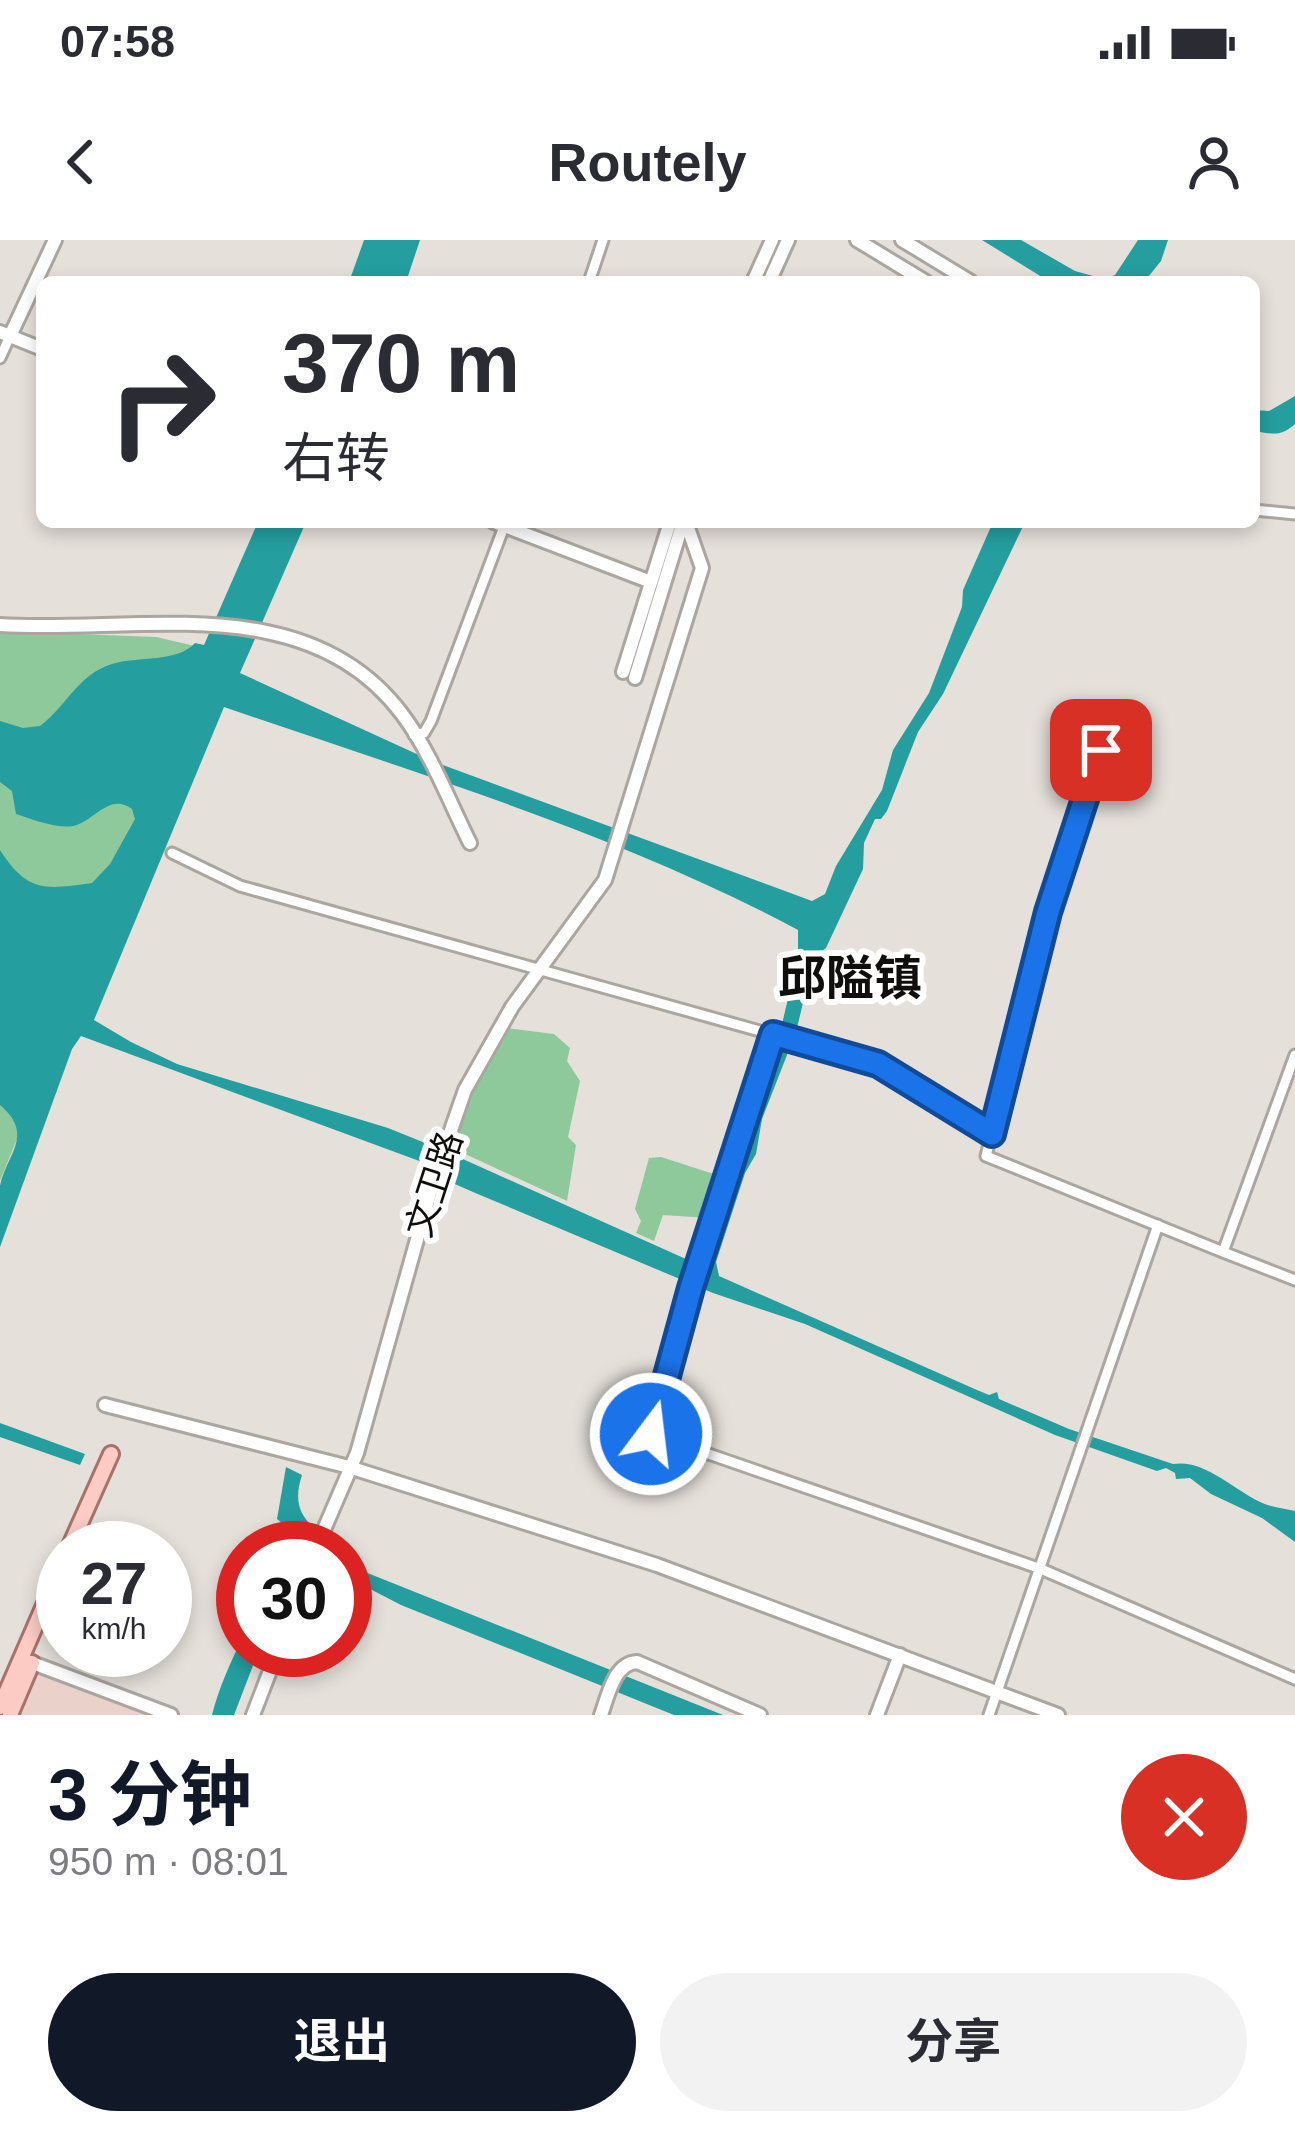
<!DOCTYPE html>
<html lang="zh">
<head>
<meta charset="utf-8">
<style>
  body { margin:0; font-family:Helvetica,"Noto Sans SC",sans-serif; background:#f2f2f3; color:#2b2b33; height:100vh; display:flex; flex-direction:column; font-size:45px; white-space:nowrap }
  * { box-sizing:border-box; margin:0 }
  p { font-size:39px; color:#7c7c81 }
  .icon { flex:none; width:66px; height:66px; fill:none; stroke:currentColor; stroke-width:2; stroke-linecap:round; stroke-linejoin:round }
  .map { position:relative; height:1475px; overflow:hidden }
  .side { display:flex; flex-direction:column; background:#fff; flex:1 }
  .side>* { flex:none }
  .top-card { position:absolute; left:36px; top:36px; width:1224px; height:252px; border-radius:18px; box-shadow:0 6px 18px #0003; background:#fff; color:#2b2b33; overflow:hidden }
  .speed { position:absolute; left:36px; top:1281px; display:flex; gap:24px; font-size:60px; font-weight:700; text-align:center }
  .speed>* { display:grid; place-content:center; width:156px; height:156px; border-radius:50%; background:#fff; box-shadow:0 6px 18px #0003; line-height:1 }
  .speed small { font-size:30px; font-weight:400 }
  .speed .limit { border:18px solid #d22; background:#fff; color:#111 }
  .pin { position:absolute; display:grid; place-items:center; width:102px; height:102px; color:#fff; margin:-51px; border-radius:24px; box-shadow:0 6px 18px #0006 }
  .me { position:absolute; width:132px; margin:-66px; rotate:15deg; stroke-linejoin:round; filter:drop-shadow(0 0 9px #0008) }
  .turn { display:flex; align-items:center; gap:42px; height:252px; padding:0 48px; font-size:54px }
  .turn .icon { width:156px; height:156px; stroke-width:2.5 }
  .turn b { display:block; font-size:84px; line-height:102px }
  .round { display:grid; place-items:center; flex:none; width:126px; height:126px; border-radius:63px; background:#f2f2f3 }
  .head { display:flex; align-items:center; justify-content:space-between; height:204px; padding:0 48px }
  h1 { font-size:72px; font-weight:700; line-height:90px; color:#111827 }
  .button { display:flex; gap:24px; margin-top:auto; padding:24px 48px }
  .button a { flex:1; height:138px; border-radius:72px; background:#111827; color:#fff; font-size:48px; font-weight:700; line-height:138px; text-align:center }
  .button a+a { background:#f2f2f3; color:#2b2b33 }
  .status { display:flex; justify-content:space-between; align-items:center; height:84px; padding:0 60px; background:#fff; direction:ltr }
  .status svg { height:33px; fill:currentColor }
  header { display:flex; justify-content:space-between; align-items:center; height:156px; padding:0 48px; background:#fff; font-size:54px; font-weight:700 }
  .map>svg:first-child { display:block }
  .commercial { fill:#ead1c9 }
  .green { fill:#8ec99c }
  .water { fill:#249e9f; fill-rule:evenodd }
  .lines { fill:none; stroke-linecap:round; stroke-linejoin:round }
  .street-casing { stroke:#aba6a0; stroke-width:15 }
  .secondary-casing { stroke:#aba6a0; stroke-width:18 }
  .primary-casing { stroke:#a7726a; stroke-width:20 }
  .street { stroke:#fff; stroke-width:9 }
  .secondary { stroke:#fff; stroke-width:12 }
  .primary { stroke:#fbcbc4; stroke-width:14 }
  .route-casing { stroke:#114b97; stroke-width:30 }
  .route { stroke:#1a73e8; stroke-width:21 }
  .labels { text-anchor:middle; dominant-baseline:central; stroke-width:12; stroke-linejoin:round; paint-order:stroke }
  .street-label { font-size:36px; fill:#100e0c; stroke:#fff }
  .district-label { font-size:48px; font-weight:bold; fill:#100e0c; stroke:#fff }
</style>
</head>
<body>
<div class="status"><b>07:58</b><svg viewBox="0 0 49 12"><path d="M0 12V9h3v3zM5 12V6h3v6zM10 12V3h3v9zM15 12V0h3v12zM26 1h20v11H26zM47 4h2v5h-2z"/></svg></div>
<header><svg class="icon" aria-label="back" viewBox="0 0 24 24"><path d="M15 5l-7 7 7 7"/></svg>Routely<svg class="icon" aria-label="person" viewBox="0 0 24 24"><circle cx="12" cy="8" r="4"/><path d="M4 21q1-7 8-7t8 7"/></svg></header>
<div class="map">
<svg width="1295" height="1475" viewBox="0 0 1295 1475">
  <rect width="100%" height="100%" fill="#e5e0da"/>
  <path class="commercial" d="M33,1433L149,1475H16Z"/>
  <path class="green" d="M0,391L156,397L195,406L116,655L0,941Z
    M498,787L554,794L570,808L567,821L580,841L568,897L576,905L567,961L452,908Z
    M661,917L720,936L708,978L663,975L654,1001L636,993L641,981L635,969L649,918Z"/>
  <path class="water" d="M364,0H420L406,42H349Z
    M982,0H1021L1075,31L1104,39L1115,35L1138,0H1168L1161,21L1144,42H1050Z
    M1295,156V184C1281,197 1272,194 1254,191V170L1269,171Z
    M258,282H306L240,433L432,521L812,661L825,654L836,626L882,550L893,510L929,453L962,367L963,350L993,282H1025L943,454L918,492L887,571L881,579H875L864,603L863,629L826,708L814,717L796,792L762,879L756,914L745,933L716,1022L719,1036L977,1150L989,1155L997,1152L999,1159L1069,1189L1173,1224C1203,1219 1231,1247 1258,1261C1269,1267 1283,1268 1295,1271V1302L1262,1278L1211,1254L1190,1238L1176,1239L1175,1233L1166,1228L1157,1231L1055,1195L805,1084L713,1053L473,952L448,941L441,929L81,796L72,809L0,1007C0,988 0,964 0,946C7,913 35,895 0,865V610C27,652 44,650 92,643L110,624L135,579L132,569C109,552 95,581 73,586C58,589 31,579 16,574L12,551L0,542V481L23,488L40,486C67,466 77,435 112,424C138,416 177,423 195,403L204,405ZM224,467C418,534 617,593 798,690V717L782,784L706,1028L445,911L388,888L177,824L131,802L94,780Z
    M0,1183L85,1214L80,1225L0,1197Z
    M286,1227L302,1235C291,1268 304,1283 332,1301L331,1308H301L299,1297L277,1279Z
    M345,1324L723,1475H674L401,1365L345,1336Z
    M243,1396V1410H259L234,1475H212C219,1447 231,1422 243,1396Z"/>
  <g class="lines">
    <g class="street-casing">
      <path id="street" d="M589,42L603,0
        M0,118L10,96
        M1254,270L1295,274
        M414,495L424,493L431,481L505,284
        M1101,510L1048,672L986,916L1223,1012L1295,815
        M172,613L240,646L878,824L992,894
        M773,793L691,1048L651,1194L1041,1329L1295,1439
        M1223,1012L1295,1040
        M989,1475L1158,985"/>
    </g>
    <g class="secondary-casing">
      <path id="secondary" d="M857,0L926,42
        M902,0L971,42
        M753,42L772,0
        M769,42L788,0
        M0,92L42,109
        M10,96L55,0
        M494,282L651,342
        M0,385C135,394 307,347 402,474C430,511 449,561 470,603
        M623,432L670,282
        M635,438L683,282
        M105,1165L349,1227L657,1325L1058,1475
        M316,1308L357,1213L434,939L465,850L512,767L605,640L702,328L686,282
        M27,1421L171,1475
        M253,1475L278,1410
        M601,1475C608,1456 614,1423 637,1422L760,1475
        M877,1475L900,1415"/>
    </g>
    <g class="primary-casing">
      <path id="primary" d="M69,1308L111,1214
        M0,1467L63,1322
        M10,1475L32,1423"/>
    </g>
    <use href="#street" class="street"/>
    <use href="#secondary" class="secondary"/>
    <use href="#primary" class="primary"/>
  </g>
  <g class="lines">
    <g class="route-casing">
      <path id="route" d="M651,1194L691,1048L773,794L878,824L992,894L1048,672L1101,510"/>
    </g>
    <use href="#route" class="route"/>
  </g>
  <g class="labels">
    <g class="street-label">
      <text transform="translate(434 944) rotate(-72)">文卫路</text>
    </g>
    <g class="district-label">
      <text x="850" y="738">邱隘镇</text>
    </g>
  </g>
</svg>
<div class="speed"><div>27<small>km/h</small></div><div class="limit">30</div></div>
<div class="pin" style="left:1101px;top:510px;background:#d93025"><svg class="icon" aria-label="arrive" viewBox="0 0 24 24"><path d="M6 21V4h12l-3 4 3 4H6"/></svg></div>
<svg class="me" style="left:651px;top:1194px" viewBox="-20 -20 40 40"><circle r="17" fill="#1a73e8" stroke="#fff" stroke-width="3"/><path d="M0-11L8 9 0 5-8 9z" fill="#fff"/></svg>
<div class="top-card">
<div class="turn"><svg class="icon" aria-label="right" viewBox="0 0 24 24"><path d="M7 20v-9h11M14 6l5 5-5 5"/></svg><div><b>370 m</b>右转</div></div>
</div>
</div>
<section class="side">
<div class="head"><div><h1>3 分钟</h1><p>950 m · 08:01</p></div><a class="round" style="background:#d93025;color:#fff"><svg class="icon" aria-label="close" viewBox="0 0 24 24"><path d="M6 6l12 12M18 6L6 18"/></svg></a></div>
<div class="button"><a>退出</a><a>分享</a></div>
</section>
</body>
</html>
